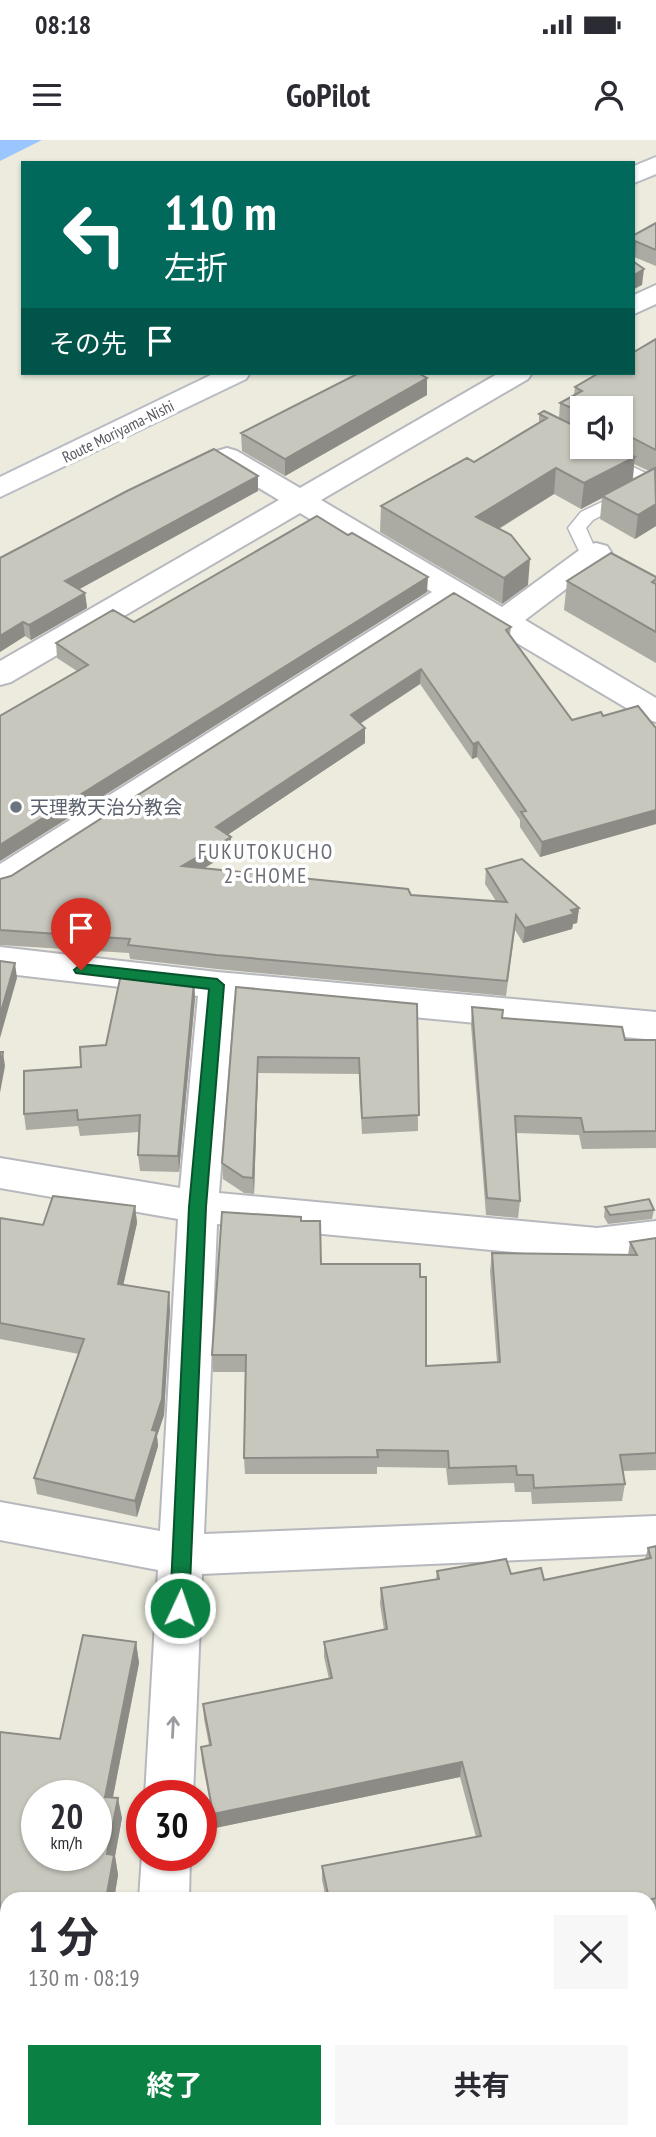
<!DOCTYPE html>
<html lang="ja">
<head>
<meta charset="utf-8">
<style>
  body { margin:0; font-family:"PT Sans Narrow","Noto Sans JP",sans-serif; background:#f7f7f7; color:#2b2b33; height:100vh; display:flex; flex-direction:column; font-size:26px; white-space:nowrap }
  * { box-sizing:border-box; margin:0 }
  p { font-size:23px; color:#7c7c81 }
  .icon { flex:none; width:38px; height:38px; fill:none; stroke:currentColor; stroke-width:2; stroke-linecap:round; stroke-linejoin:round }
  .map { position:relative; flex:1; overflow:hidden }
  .drawer { position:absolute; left:0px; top:1752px; width:656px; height:247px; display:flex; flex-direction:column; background:#fff; border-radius:21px 21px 0 0; box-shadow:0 2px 5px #0004 }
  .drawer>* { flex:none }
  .hud { position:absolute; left:21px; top:21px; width:614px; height:214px; border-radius:0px; box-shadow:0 2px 5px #0004; background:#00695c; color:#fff; overflow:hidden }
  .buttons { position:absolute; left:570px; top:256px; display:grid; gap:14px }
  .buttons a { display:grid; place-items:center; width:63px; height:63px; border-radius:0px; background:#fff; box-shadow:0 2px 5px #0004; font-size:35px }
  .speed { position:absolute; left:21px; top:1640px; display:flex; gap:14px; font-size:35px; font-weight:700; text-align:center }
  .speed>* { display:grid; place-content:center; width:91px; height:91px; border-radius:50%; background:#fff; box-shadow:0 2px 5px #0004; line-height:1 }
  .speed small { font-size:18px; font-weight:400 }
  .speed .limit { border:10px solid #d22; background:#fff; color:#111 }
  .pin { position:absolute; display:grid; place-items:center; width:60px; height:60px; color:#fff; margin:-72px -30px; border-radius:50% 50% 50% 0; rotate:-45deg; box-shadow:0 0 7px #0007 }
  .pin .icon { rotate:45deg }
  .me { position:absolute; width:77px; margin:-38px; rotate:3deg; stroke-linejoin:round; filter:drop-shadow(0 0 5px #0008) }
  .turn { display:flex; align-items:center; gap:24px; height:147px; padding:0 28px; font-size:32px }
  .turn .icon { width:91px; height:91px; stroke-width:2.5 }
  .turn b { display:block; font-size:49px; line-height:60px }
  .then { display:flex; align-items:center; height:66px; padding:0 28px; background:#0003; gap:14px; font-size:26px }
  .round { display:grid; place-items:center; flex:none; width:74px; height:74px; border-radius:0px; background:#f7f7f7 }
  .head { display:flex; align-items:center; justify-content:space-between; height:119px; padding:0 28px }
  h1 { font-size:42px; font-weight:700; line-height:52px }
  .button { display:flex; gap:14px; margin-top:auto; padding:14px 28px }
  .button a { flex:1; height:80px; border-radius:0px; background:#0b8043; color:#fff; font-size:28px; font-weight:700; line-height:80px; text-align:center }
  .button a+a { background:#f7f7f7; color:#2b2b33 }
  .status { display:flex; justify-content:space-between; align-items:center; height:49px; padding:0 35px; background:#fff; direction:ltr }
  .status svg { height:19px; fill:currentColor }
  header { display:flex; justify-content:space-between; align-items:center; height:91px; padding:0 28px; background:#fff; font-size:32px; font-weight:700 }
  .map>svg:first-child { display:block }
  .water { fill:#9bc5ff }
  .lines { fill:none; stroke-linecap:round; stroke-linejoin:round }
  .service-casing { stroke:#b7b8be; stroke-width:3 }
  .minor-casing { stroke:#b7b8be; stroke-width:4 }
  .tertiary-casing { stroke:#b7b8be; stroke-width:4 }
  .secondary-casing { stroke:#b9bcc4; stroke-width:4 }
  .service { fill:#fff; fill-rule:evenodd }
  .minor { fill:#fff; fill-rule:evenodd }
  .tertiary { fill:#fff; fill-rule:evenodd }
  .secondary { fill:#fff; fill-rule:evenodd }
  .wall { fill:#acaba3; fill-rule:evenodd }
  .shaded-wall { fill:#8c8b85 }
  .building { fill:#c8c7be; stroke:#8c8b85; stroke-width:2; fill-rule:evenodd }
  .oneway { stroke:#9b9ca0 }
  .route { fill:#0b8043; stroke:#07532c; stroke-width:2 }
  .worship-dot { fill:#6b7280; stroke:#fff; stroke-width:2.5 }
  .labels { text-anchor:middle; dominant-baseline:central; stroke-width:7; stroke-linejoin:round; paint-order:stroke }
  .far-street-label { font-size:16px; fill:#585a60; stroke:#fff }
  .worship-label { font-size:19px; fill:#5b616d; stroke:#fff; text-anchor:start }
  .neighbourhood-label { font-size:21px; letter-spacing:2px; fill:#696c72; stroke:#fff }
</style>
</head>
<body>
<div class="status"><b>08:18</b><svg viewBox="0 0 49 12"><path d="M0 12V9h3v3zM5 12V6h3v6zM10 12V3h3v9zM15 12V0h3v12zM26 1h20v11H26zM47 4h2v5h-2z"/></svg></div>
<header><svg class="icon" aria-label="menu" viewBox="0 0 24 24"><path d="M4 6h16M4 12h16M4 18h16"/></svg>GoPilot<svg class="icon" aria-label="person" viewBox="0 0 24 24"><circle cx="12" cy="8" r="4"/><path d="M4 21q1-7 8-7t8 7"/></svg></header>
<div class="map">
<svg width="656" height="1997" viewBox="0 0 656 1997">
  <rect width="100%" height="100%" fill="#ecebde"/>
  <path class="water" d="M0,0H42L0,21Z"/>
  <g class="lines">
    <g class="service-casing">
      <path id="service" d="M606,314L656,338V350L600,323L598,319L600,315Z
        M627,350L633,351L636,355L633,359L593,380L586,388L593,404L656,439V451L579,411L568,388L581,372Z"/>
    </g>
    <g class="minor-casing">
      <path id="minor" d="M656,145V164L634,174V155Z
        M499,233H532L528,239L321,360L502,467L585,406L596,403L607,406L611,412L607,418L525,480L656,558V582L645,579L453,465L12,749L0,752V724L432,452L300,373L11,542L0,545V521L279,360L217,323L213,317L217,311L227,308L237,311L300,348Z
        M0,807L217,832L656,872V900L234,860L219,1053L597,1088L656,1081V1113L597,1120L217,1084L204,1394L656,1376V1414L202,1434L193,1656H145L158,1430L0,1400V1362L160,1391L178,1079L0,1048V1018L180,1048L198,856L0,833Z
        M142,1715H190L189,1759H139Z
        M426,1992H478L480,1997H428Z"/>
    </g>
    <g class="tertiary-casing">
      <path id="tertiary" d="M649,1835H656V1885L649,1886Z
        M0,1898L7,1899V1988L0,1991Z"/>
    </g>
    <g class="secondary-casing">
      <path id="secondary" d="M656,17V34L634,43V26Z
        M215,233H250L246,239L0,357V337Z"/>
    </g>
    <use href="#service" class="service"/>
    <use href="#minor" class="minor"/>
    <use href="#tertiary" class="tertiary"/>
    <use href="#secondary" class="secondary"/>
  </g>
  <path class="wall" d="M656,83V126L634,117V95Z
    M656,199V386L635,399L600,379L602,358L581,369L554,354L499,389L528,445L502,464L380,392L381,366L474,322L539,282V274L559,278L560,263L574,255L575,247ZM583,268H621V306H583ZM634,324L649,331L633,340Z
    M427,238V255L285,336L242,311L241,293Z
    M258,351L79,449L85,453L87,468L31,500L25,496L0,512V418Z
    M656,437V523L564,470L567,441Z
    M427,452L0,721V576L77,531L57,518L56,503L134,482Z
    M454,453L511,487L510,495L572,580L603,576L656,588V684L540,717L520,687V680L477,617L472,619L420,544L360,584L365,588V603L227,695L231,712L204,728L411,755L496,761L485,744L486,729L579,768L577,783L573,784L572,789L523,803L515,790L506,856L217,829L130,819L129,813L0,805V739L11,736Z
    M194,842L195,858L179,1032L140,1031L138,1015L139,992L80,996L78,986L26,990L24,974L106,905Z
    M236,847L417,864L418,991L362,994L359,934L258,933L254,1054L244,1053L223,1039L222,1023Z
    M472,867L502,878L625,900H656V1008L582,1009L579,995L516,993L520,1061L518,1078L486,1075L471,885Z
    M135,1066L137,1083L123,1145L170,1169L164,1275L157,1296L158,1306L137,1377L37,1354L34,1338L79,1214L0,1199V1078L43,1085Z
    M605,1067L654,1070L652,1079L608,1084L604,1077Z
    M301,1081L321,1124L420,1137L426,1226L497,1222L490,1131L492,1113L628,1115L630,1102L656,1098V1330L623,1331L625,1344L622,1361L532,1364L531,1352H515L514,1343L448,1345L446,1328L377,1327V1334H245L244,1318L245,1232H213L212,1215Z
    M656,1406V1771L649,1773V1759H326L322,1740V1726L476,1697L460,1637L215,1688L202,1622L201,1607L209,1605L204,1579L203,1564L329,1539L324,1517V1502L384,1490L380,1464L381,1448L436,1439L437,1431L511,1434L544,1440L645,1419L648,1408Z
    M136,1502L139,1523L113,1657L122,1678L115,1716L118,1735L114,1759H7V1819L0,1818V1592L60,1599Z
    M656,1922V1954L650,1933L654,1923Z"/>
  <path class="shaded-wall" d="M644,129L642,145L634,149V135Z
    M427,238V255L285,336V319Z
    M635,317L632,343L602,356V358L581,369L584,343Z
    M556,328L554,354L475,403L476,377Z
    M258,336V351L67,456L65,441Z
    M656,364V386L635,399L638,375Z
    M530,419L528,445L502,464L504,438Z
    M428,437L427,452L0,721V705Z
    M85,453L87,468L31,500L29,485Z
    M23,482L25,496L0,512V496Z
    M421,529L420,544L350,590L351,575Z
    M365,588V603L217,702L216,687Z
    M478,602L477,617L472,619L473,604Z
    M656,670V684L540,717L542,702Z
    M231,697V712L183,741L182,726Z
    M579,768L577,783L573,784L572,789L523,803L525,788Z
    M15,823L17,838L0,898V875Z
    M194,842L195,858L179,1032L178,1016Z
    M3,912L5,926L0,953V926Z
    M258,917V933L254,1054L253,1038Z
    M135,1066L137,1083L120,1160L118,1144Z
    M169,1152L170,1169L164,1275L157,1296L158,1306L137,1377L135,1361L152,1290Z
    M136,1502L139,1523L109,1677L105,1657Z
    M462,1622L460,1637L215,1688L213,1674Z
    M118,1658L122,1678L115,1716L118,1735L114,1759H106L107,1714Z"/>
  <path class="building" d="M656,83V110L635,101L634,118V95Z
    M634,122L644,129L634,135Z
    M656,199V310L621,292V268H583V273L560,263L582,251L575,247L599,233H634V212Z
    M359,233H418L427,238L285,319L241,293Z
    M544,271L583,290V306H614L635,317L584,343L556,328L476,377L511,395L530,419L504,438L381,366L467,318L474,322L547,278L539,274Z
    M214,309L258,336L65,441L85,453L29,485L23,482L0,496V418L127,351Z
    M655,328L656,364L638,375L602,356Z
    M317,376L348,395L352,393L428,437L0,705V576L88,525L56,503L113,470L134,482Z
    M611,413L656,437V439L652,442L656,444V492L567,441Z
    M454,453L511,487L506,490L572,580L601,572L603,576L638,566L656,588V670L542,702L521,672L526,671L478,602L473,604L421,529L351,575L365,588L216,687L231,697L182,726L408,749L411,755L507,762L486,729L522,719L579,768L571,770L574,774L525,788L516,775L507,841L216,815L128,805L130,799L0,790V739L11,736Z
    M0,821L15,823L0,875Z
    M121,834L194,842L178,1016L138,1015L140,975L78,980L77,970L24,974V931L81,927L80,907L106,905Z
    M236,847L417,864L419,975L362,978L359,918L258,917L253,1038L243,1037L222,1023Z
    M472,867L503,870L502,878L622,887L625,900H656V991L584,992L581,978L515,976L520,1061L487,1058Z
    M0,912H3L0,926Z
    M53,1056L135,1066L118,1144L169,1152L162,1259L152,1290L157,1291L135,1361L34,1338L84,1199L0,1183V1078L43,1085Z
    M649,1059L654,1070L610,1075L605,1067Z
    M222,1072L301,1077V1081H320L321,1124H420V1137H426V1226L500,1222L492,1113L637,1115L630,1102L656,1098V1313L620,1315L625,1344L534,1348L533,1335H517L516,1326L449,1328L448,1311L377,1310L378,1317L244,1318L246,1215H212Z
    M656,1406V1758L649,1760V1759H329L322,1726L481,1696L462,1622L213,1674L201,1607L211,1605L203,1564L332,1538L324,1502L387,1489L381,1448L439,1439L437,1431L506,1419L511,1434L541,1428L544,1440L651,1418L648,1408Z
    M83,1495L136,1502L105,1657L118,1658L107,1714L114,1715L106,1759H7V1800H0V1592L60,1599ZM37,1656H96V1715H37Z
    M656,1975V1997H482L507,1992H649V1976Z
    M292,1992H305L306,1997H265Z
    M423,1992L424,1997H398Z"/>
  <defs><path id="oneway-shaft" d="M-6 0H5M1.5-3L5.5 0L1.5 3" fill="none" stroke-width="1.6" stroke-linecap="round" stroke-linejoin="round" transform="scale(1.75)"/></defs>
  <use class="oneway" href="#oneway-shaft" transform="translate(173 1587) rotate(-87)"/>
  <path class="route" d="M81,824L217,839L224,845L206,1067L189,1468L186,1474L180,1477L173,1474L170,1468L189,1067L209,849L76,833L74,830Z"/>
  <circle class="worship-dot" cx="16" cy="667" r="7"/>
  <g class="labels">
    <g class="far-street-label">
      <text transform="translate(118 291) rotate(-26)">Route Moriyama-Nishi</text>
    </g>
    <g class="worship-label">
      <text x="30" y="667">天理教天治分教会</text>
    </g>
    <g class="neighbourhood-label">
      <text x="266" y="711">FUKUTOKUCHO<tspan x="266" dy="24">2-CHOME</tspan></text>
    </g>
  </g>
</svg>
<div class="buttons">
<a><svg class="icon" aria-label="sound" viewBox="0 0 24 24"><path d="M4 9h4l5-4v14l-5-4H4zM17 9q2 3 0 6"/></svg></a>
</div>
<div class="speed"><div>20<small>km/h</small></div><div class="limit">30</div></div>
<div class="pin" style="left:81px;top:830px;background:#d93025"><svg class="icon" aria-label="arrive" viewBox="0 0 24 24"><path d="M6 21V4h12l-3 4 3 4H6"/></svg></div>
<svg class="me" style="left:180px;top:1468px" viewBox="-20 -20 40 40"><circle r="17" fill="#0b8043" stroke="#fff" stroke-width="3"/><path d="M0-11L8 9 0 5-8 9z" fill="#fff"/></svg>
<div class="hud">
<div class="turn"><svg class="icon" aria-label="left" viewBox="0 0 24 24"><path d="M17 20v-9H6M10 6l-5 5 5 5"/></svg><div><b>110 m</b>左折</div></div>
<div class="then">その先<svg class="icon" aria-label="arrive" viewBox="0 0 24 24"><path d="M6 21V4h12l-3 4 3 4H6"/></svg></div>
</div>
<section class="drawer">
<div class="head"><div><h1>1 分</h1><p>130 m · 08:19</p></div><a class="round"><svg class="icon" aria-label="close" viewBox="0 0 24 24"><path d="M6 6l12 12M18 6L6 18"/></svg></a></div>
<div class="button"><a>終了</a><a>共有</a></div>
</section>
</div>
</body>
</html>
